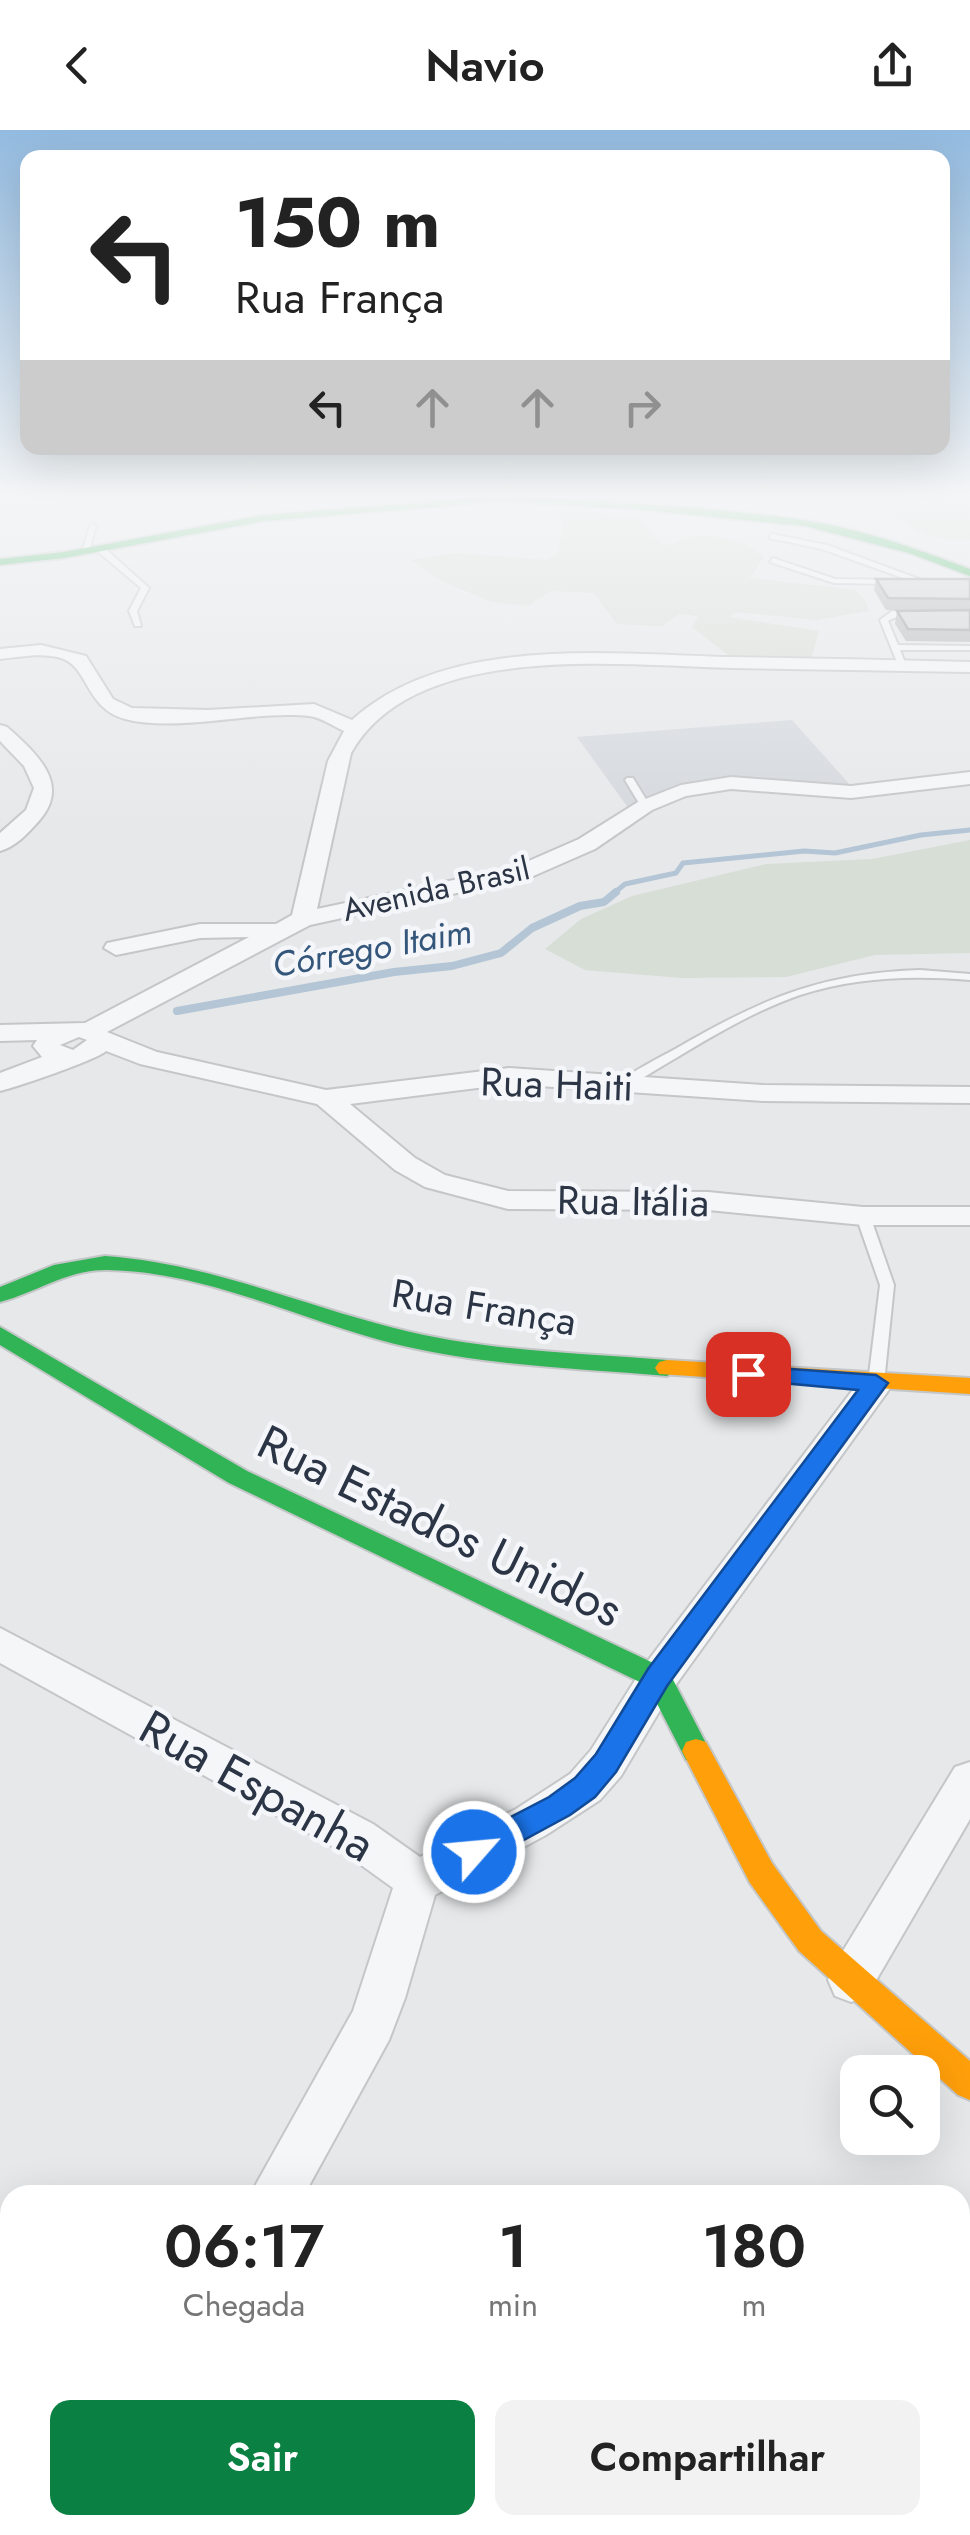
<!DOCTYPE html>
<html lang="pt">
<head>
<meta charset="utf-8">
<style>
  body { margin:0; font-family:Jost,sans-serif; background:#f2f2f2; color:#222; height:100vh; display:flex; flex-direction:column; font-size:38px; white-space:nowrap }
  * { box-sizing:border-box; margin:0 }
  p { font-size:32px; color:#767676 }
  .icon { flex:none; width:55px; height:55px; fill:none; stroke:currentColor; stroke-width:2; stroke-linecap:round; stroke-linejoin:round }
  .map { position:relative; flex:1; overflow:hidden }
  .sheet { position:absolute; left:0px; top:2055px; width:970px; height:350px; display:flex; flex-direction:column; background:#fff; border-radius:30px 30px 0 0; box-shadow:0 10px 40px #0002 }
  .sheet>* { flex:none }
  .guide { position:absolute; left:20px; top:20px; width:930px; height:305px; border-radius:20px; box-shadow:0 10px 40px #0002; background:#fff; color:#222; overflow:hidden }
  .tools { position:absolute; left:840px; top:1925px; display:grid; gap:20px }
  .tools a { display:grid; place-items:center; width:100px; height:100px; border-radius:20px; background:#fff; box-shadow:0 10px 40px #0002; font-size:50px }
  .pin { position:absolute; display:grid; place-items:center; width:85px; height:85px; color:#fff; margin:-42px; border-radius:20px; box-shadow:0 5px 15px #0006 }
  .me { position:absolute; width:110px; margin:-55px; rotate:63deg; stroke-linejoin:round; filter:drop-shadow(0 0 8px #0008) }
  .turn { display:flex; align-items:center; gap:35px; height:210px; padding:0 50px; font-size:45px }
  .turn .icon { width:130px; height:130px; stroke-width:2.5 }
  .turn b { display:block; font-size:70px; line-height:85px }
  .lanes { display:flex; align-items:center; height:95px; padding:0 50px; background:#0003; justify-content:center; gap:50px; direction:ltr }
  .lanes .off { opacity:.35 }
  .eta { display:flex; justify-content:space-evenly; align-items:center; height:170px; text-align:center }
  .eta b { font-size:60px; font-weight:600; line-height:70px }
  .cta { display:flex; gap:20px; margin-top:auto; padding:20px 50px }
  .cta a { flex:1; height:115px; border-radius:20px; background:#0b8043; color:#fff; font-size:40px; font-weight:600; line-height:115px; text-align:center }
  .cta a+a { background:#f2f2f2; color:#222 }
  header { display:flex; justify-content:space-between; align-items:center; height:130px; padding:0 50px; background:#fff; font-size:45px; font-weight:600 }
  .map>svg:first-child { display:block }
  .built { fill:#d4d8dd }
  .green { fill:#d7ded6 }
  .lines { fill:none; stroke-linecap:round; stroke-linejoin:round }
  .stream-far1 { stroke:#b4c5d5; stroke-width:5 }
  .stream { stroke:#b4c5d5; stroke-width:8 }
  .lane-casing { stroke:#c4c6c8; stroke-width:4 }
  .street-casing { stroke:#c4c6c8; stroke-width:4 }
  .fast-casing { stroke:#c4c6c8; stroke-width:4 }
  .slow-casing { stroke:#c4c6c8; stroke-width:4 }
  .lane { fill:#f5f6f7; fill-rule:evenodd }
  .street { fill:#f5f6f7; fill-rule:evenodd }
  .fast { fill:#30b455; fill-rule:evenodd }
  .slow { fill:#ff9f0a; fill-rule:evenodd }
  .wall { fill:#b1b3b5 }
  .building { fill:#ced0d3; stroke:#909294; stroke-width:2.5 }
  .route { fill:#1a73e8; stroke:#114b97; stroke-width:2.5 }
  .labels { text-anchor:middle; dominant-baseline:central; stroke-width:9; stroke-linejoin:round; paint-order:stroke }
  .far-street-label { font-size:32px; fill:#2b3545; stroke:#f4f6f9 }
  .far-water-label { font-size:35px; font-style:italic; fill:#34567a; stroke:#f4f6f9 }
  .street-label { font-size:40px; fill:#2b3545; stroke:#f4f6f9 }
  .near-street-label { font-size:48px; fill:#2b3545; stroke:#f4f6f9 }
</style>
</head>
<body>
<header><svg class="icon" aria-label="back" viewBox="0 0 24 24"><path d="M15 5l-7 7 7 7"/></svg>Navio<svg class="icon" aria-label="share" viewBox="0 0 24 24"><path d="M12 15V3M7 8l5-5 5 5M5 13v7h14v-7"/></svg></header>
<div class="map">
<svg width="970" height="2405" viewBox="0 0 970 2405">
  <rect width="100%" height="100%" fill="#e6e8ea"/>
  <path class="built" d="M792,590L852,657L744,649L697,652L656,663L629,679L577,607Z"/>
  <path class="green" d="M866,366H970V410C925,414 902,390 866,366Z
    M554,378L640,386C646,393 652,407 660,412C671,419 679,409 689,407C714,403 746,411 764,427L750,448L856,460L865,470L869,481L816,490L736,482L729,487L819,501L811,530L729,526L692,497L698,486L679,484L662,496L617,494L594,463L551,461L528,476L490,471L441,451L411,430L456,423L547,430L559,421L563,393Z
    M970,710V823L875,825L786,847L682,848L585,840L545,819L581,789L632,766L766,734L872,729Z"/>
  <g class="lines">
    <path class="stream-far1" d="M613,764L625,754L676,743L683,733L804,721L835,723L921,705L970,700"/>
    <path class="stream" d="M177,881L394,842L452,836L501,823L532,798L580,776L604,772L616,762"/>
    <g class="lane-casing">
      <path id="lane" d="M93,394L96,396L89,420L82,422L90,396Z
        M772,404L827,415L927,452L920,454L822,419L769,408Z
        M96,416H102L149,458L137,481L141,496H135L129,481L141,458L96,420Z
        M773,428L835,449L895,450L899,452L895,454L834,453L770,432Z
        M892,481L916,482L920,484C910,490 902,482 888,491L898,515L970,516V520H900L906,535L899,537L880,490Z
        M627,648H633L650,676L648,678H642L625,650Z
        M920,840L970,844V850C913,845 855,847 800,865C739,886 683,925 627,957L623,958L617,954C634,940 657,929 677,918C761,869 822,843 920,840Z
        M863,1082L870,1086L894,1155L884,1253L876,1258L868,1253L880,1155L856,1086Z"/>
    </g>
    <g class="street-casing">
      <path id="street" d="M41,515L86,526L113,569L132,578L208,580L314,574L352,590C446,505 608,524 726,527C807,528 889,530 970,532V542C891,541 812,539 734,538C622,536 415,509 351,623L317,779L515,737L579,709L638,672L681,655L731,647L851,656L970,642V654L851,668L731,659L686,666L652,680L595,719L531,747L310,795L107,902L157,922L326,960L509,938L763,955L970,957V973L763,971L509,954L350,974L415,1028L445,1045L508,1061L708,1062L863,1077H970V1095H863L708,1080L508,1079L425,1057L395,1040L317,974L140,934L106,921C96,930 17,957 0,961V943L42,927L33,916L37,910L0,911V895L85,893L249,807L200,808L116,825L104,818L107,813L200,794H276L292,785L328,631L344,601C333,596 320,587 309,586C255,580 178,603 125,589C85,578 89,537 61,528C42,522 19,527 0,529V519ZM79,907L87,910L73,920L60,915Z
        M0,595L7,597C37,624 73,655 37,693C27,704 15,717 0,721V703L26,680L34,658L24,636L0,611Z
        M876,1241L888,1245L893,1253L888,1261L672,1560L621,1646L600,1670L546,1705L435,1765L405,1868L389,1910L304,2065H250L353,1881L393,1758L343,1722L0,1533V1498L373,1694L420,1727L516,1679L570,1644L591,1620L644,1536L864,1245Z
        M970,1632V1689L867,1866L851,1872L835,1866L828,1850L835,1834L955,1637Z
        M0,2152L10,2156V2210L0,2206Z
        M970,2214V2268L960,2270V2216Z
        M21,2395H80L76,2405H17Z"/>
    </g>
    <g class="fast-casing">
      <path id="fast" d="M497,366C598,371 701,375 802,390C859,398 917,419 970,439V446L909,423L805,396L633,379L497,372L264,391L64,428L0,435V429L64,422L264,385Z
        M105,1126C206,1133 297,1173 394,1198C482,1221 576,1223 667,1230L679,1238L667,1246C576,1238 484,1236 395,1214C300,1190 208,1142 108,1140C68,1139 38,1162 0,1172V1157L54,1135Z
        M0,1197L247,1341L668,1540L710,1621L706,1630L696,1633L686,1630L648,1556L229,1353L0,1215Z"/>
    </g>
    <g class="slow-casing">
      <path id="slow" d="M667,1230L970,1248V1264L659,1244L655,1238L659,1232Z
        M696,1609L706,1612L772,1733L821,1801L970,1931V1970L958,1965L799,1821L750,1753L682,1621L686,1612Z"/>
    </g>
    <use href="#lane" class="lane"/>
    <use href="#street" class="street"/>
    <use href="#fast" class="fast"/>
    <use href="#slow" class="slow"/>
  </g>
  <path class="wall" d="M876,449H970V512L906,511L895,494L897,481H925L886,480L874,460Z"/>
  <path class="building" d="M876,449H970V469L888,468Z
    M970,480V500L908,499L897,481Z"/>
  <linearGradient id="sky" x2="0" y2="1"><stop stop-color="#93bbe0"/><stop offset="0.52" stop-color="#f4f5f6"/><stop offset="1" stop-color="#f4f5f6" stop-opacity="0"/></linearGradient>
  <rect width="970" height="702" fill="url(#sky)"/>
  <path class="route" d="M748,1236L876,1245L888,1253L667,1556L616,1642L595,1667L570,1685L485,1731L474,1735L463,1731L459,1722L463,1712L549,1667L575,1648L596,1624L648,1539L858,1260L739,1249L736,1244Z"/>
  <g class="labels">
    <g class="far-street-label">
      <text transform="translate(436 759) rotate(-13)">Avenida Brasil</text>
    </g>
    <g class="far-water-label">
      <text transform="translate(372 818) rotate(-10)">Córrego Itaim</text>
    </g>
    <g class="street-label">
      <text transform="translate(557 954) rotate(2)">Rua Haiti</text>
      <text transform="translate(633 1071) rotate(1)">Rua Itália</text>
      <text transform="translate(484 1177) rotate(9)">Rua França</text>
    </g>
    <g class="near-street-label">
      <text transform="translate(440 1396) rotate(26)">Rua Estados Unidos</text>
      <text transform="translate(257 1656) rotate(29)">Rua Espanha</text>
    </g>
  </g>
</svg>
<div class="tools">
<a><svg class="icon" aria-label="search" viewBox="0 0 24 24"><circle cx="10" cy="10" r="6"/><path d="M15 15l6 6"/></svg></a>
</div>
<div class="pin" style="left:748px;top:1244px;background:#d93025"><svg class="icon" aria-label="arrive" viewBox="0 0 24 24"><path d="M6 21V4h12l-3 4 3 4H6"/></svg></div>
<svg class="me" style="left:474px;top:1722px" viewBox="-20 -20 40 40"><circle r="17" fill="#1a73e8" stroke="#fff" stroke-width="3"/><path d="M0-11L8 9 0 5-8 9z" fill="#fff"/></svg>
<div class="guide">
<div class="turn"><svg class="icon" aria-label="left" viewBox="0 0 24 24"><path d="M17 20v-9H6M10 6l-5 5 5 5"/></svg><div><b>150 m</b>Rua França</div></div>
<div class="lanes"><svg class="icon" aria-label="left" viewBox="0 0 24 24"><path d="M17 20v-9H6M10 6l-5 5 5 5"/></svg><svg class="icon off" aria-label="ahead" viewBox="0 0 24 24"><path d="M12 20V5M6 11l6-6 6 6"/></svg><svg class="icon off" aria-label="ahead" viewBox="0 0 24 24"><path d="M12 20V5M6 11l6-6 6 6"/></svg><svg class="icon off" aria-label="right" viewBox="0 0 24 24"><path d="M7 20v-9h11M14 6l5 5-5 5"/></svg></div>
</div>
<section class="sheet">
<div class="eta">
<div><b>06:17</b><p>Chegada</p></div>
<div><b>1</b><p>min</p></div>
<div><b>180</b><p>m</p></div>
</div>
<div class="cta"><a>Sair</a><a>Compartilhar</a></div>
</section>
</div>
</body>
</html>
